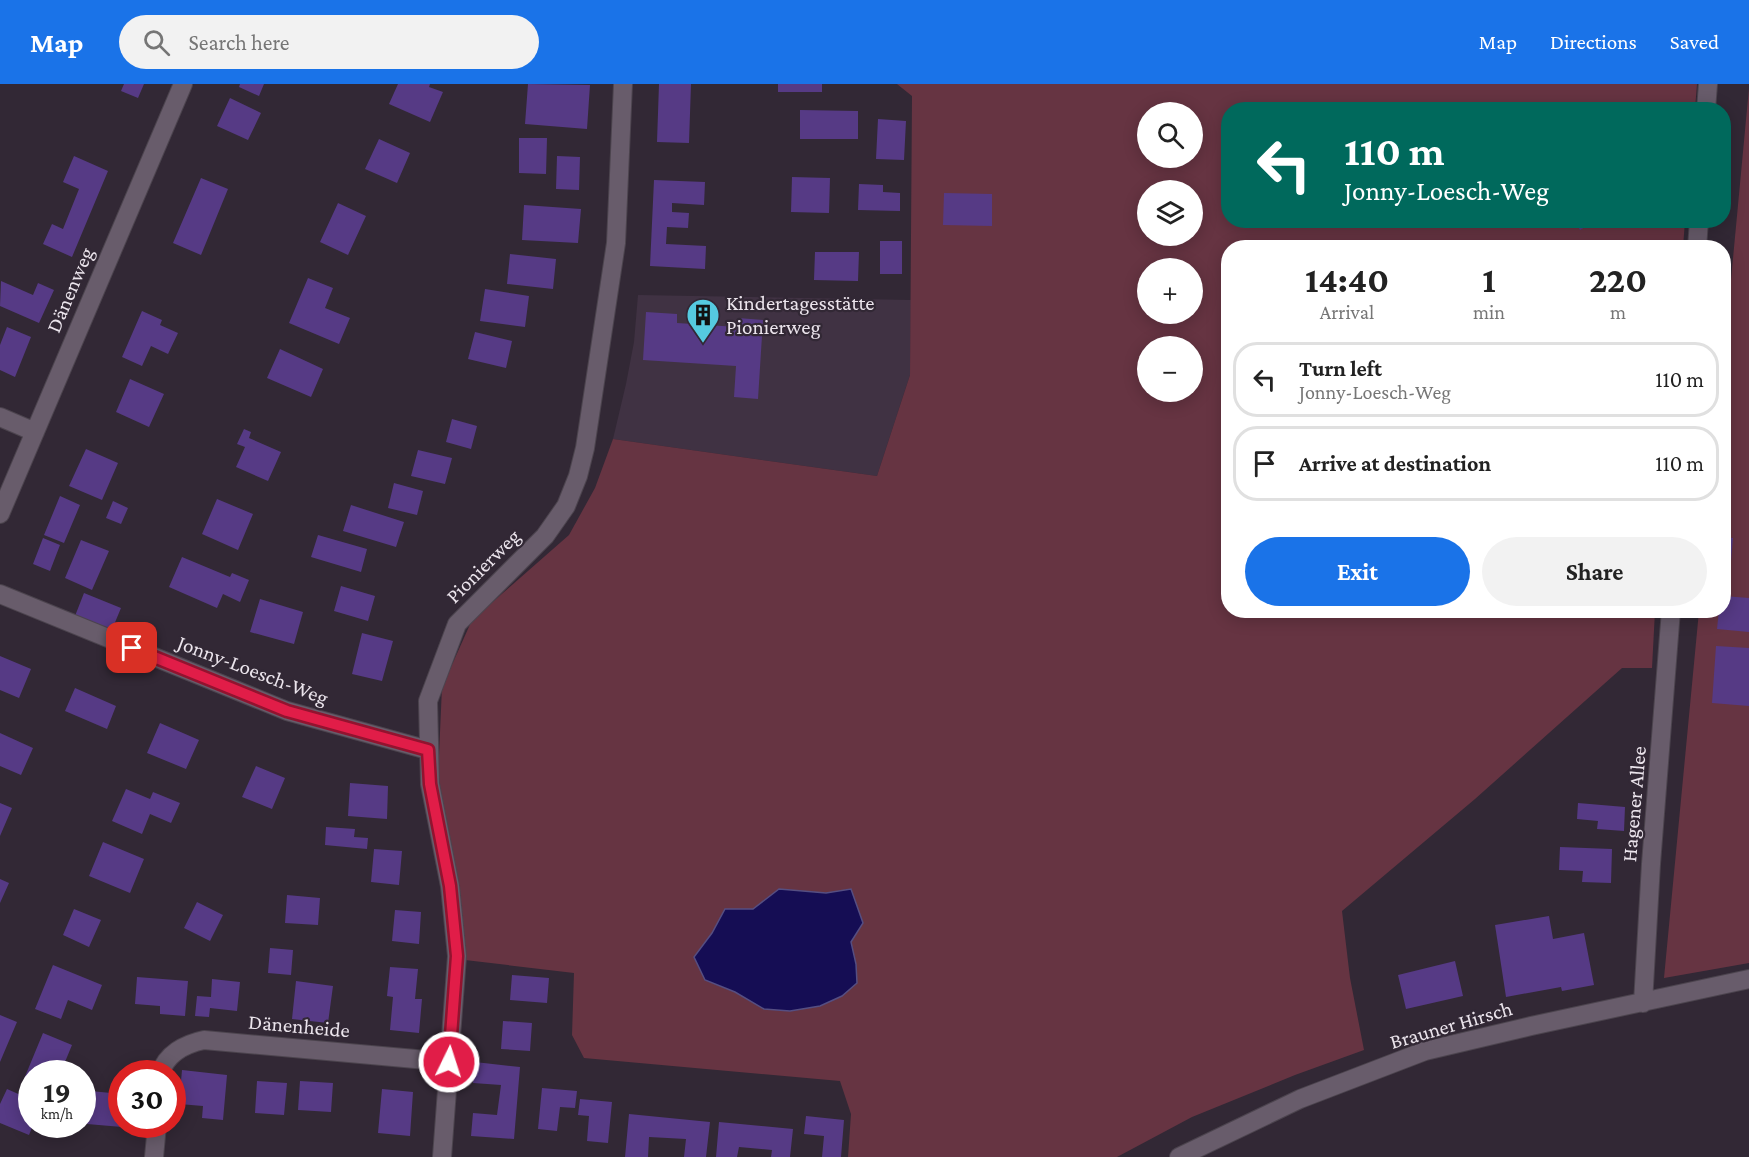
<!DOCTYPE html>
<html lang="en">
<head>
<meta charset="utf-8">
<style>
  body { margin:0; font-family:"Crimson Pro",serif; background:#f2f2f2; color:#222; height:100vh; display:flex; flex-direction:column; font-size:22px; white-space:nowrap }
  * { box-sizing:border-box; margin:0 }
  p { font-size:20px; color:#767676 }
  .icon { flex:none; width:33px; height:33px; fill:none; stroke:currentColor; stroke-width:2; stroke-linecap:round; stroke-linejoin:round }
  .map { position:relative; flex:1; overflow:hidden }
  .drawer { position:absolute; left:1221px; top:156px; width:510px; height:378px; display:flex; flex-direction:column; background:#fff; border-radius:24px; box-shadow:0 3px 15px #0003 }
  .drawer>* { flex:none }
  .top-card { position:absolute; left:1221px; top:18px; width:510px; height:126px; border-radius:24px; box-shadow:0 3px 15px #0003; background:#00695c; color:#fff; overflow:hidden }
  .buttons { position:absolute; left:1137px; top:18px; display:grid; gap:12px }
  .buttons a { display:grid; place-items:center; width:66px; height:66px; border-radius:50%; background:#fff; box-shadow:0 3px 15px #0003; font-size:30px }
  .speed { position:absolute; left:18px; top:976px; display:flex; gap:12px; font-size:30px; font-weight:700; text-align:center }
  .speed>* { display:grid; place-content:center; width:78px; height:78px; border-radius:50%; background:#fff; box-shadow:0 3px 15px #0003; line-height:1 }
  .speed small { font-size:15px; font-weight:400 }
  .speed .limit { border:9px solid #d22; background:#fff; color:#111 }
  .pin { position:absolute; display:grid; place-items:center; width:51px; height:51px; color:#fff; margin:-26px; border-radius:12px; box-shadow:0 3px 9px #0006 }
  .me { position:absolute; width:66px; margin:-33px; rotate:4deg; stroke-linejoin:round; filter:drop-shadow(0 0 4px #0008) }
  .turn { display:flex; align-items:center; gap:21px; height:126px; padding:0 24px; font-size:27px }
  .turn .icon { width:78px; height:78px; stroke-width:2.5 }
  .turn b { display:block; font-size:42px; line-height:51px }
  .eta { display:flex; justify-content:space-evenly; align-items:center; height:102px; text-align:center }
  .eta b { font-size:36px; font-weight:700; line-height:42px }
  .button { display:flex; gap:12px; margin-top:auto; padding:12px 24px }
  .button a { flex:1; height:69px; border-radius:36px; background:#1a73e8; color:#fff; font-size:24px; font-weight:700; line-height:69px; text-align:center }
  .button a+a { background:#f2f2f2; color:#222 }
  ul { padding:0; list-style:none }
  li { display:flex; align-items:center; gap:18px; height:75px; margin:0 12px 9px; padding:0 12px; border:3px solid #e0e0e0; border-radius:24px }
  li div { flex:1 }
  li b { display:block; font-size:22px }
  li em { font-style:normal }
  header { display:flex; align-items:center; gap:36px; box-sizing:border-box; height:84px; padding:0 30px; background:#1a73e8; color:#fff }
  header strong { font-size:28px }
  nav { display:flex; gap:33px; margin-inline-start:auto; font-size:21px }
  .search { width:420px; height:54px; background:#f2f2f2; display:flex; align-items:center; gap:15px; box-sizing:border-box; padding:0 21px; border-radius:33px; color:#767676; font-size:22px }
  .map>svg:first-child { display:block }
  .built { fill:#403243 }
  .green { fill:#663442; fill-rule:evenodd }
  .water { fill:#150d54; stroke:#554e82; stroke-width:1.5 }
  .building { fill:#563a85 }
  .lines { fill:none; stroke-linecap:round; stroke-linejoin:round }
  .minor-casing { stroke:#4c444e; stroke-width:20 }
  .minor { stroke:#685c6b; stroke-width:18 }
  .route-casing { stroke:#92132f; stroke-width:15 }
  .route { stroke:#e11d48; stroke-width:10 }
  .labels { text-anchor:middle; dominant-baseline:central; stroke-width:4.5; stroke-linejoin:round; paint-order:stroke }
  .street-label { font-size:21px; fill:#ebe4ec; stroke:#322835 }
  .poi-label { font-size:21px; fill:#ebe4ec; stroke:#322835; text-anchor:start }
</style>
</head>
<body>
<header>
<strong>Map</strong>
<div class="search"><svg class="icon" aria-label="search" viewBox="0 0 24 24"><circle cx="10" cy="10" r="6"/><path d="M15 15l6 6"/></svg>Search here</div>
<nav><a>Map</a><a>Directions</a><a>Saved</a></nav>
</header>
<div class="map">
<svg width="1749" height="1073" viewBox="0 0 1749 1073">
  <rect width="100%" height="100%" fill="#322835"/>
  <path class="built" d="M638,211L911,216L910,291L877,392L613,355L626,300L634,258Z"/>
  <path class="green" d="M897,0H1697L1695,25L1228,26V136L1685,137L1683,163L1228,164V526L1655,527L1652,584H1622L1475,715L1342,827L1350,894L1364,966L1295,991L1192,1033L1117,1073H848L851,1030L840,997L584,974L572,951L574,889L465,876L438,694L442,603L472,536L569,451L595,404L613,355L877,392L910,291L912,12ZM1148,28H1192V74H1148ZM1148,106H1192V152H1148ZM1148,184H1192V230H1148ZM1148,262H1192V308H1148Z
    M1749,4V879L1664,894L1699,527L1724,526V270Z"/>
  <path class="water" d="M779,805L826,809L851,805L863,839L851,858L856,880L857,899L842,912L820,922L790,927L764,925L735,908L705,896L694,873L712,849L725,825H753Z"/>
  <path class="building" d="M124,0H144L138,14L121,7Z
    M240,0H264L259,12L239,3Z
    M398,0H430L429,3L443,8L430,38L389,20Z
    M528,0L590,1L587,45L525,40Z
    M659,0H691L689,59L657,58Z
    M778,0H822V8H778Z
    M230,14L261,29L248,56L217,42Z
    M800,26L858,27V55H800Z
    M878,35L906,37L904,76L876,75Z
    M519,54H547L546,90L519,89Z
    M379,55L410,69L397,99L365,85Z
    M74,72L108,87L72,173L43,160L52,140L63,145L79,105L63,98Z
    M557,72L580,73L579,106L556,105Z
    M792,93L830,94L829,129L791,128Z
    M201,94L228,105L201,171L173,159Z
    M654,96L705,98L704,121L672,119V128L689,129L688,144L667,143L666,160L706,162L705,185L650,182Z
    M859,100L883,101V108L900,109V127L858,126Z
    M944,109L992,110V142L943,141Z
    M338,119L366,132L348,171L320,158Z
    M524,121L581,125L578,159L522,156Z
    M1575,136H1597L1580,146Z
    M880,157H902V190H880Z
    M815,168H859L858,197L814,196Z
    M510,170L556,175L553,205L507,200Z
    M308,194L333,204L325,224L350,234L339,260L289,239Z
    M1,197L33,211L38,199L54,206L39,239L0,222Z
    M485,205L529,212L525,243L480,237Z
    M142,227L162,236L160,241L178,249L168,270L151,262L142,282L122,273Z
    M646,228L677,230V239L737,243L738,234L763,236L758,315L734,313L736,282L643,276Z
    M7,243L31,253L15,293L0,286V261Z
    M475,248L512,257L506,284L468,275Z
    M280,265L323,285L311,313L267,294Z
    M130,295L164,310L149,343L116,328Z
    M452,335L477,342L471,365L446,358Z
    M244,345L251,348L249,354L281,368L268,397L236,383L245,363L237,360Z
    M86,365L118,379L102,416L69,402Z
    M418,366L452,374L445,400L411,392Z
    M394,399L423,407L417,431L388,424Z
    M60,412L80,421L64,459L44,451Z
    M217,415L253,430L238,466L202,450Z
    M113,417L128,424L121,440L106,434Z
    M351,421L404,438L396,463L343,447Z
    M318,451L367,465L361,488L311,473Z
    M1724,453L1733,454L1731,477L1724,476Z
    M43,454L60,461L50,487L33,480Z
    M81,456L109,467L92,506L65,494Z
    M182,473L230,493L232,489L249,496L240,518L223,510L217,524L169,503Z
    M341,502L375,512L368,537L334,527Z
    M84,509L121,524L111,548L75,532Z
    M1724,512L1749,514V548L1717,545L1719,526H1724Z
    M260,515L303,528L294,560L250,548Z
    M362,549L393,557L382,597L352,590Z
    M1716,562L1749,564V622L1712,619Z
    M0,572L31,585L19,614L0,606Z
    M75,604L116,622L107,645L65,627Z
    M160,639L199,656L186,685L147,669Z
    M0,649L33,664L21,691L0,682Z
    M256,682L285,694L272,725L242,713Z
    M350,699L388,702L387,735L348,732Z
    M126,705L150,715L153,708L180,719L171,739L150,730L142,750L112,737Z
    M0,719L12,724L0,752Z
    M1578,719L1625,723L1624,747L1597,745L1598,737L1577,735Z
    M326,743L355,745L354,753L368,754L367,765L325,761Z
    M103,758L144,775L130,809L89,792Z
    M1560,763L1612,765L1611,799L1582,798L1583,787L1559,786Z
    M374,765L402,767L399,801L371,798Z
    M0,795L9,799L0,819Z
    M287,811L320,814L318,841L285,839Z
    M197,818L223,831L210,857L184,844Z
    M74,825L101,836L89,863L63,851Z
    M395,826L421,828L419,860L392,857Z
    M1549,832L1553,855L1584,849L1594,901L1562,907L1561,903L1506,913L1495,841Z
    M270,864L293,866L291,891L268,889Z
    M1455,877L1463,912L1406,925L1398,891Z
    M53,881L102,901L92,926L68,916L61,935L35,925Z
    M390,883L418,885L415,915H422L419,949L390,946L393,913L387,912Z
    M512,891L549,894L547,919L510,916Z
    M137,893L188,897L185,932L160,930V922L135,920Z
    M212,895L240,898L237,927L210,924L209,933L195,932L197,912L211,913Z
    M296,897L333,902L328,939L292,935Z
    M0,931L17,938L0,978Z
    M503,937L532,939L530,967L501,965Z
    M43,949L72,961L60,990H32V998L24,995Z
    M475,978L520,983L514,1055L471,1052L473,1029L497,1031L501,1001L473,999Z
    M182,986L227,991L223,1036L202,1034L203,1022L179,1020Z
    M257,997L287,999L284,1031L255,1029Z
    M300,997L333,999L331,1028L298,1026Z
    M542,1004L577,1007L575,1024L560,1023L557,1047L538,1045Z
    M7,1005L32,1016V1041H33L29,1051L0,1039V1020Z
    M382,1005L413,1008L410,1052L378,1049Z
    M90,1007L122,1010V1043L87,1040Z
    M580,1015L612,1018L608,1059L587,1057L589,1032L578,1031Z
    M629,1030L710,1038L706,1073H684L686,1055L649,1053L648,1073H625Z
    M806,1032L844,1036L841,1073H822L824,1052L804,1050Z
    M719,1038L793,1045L790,1073H771L772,1066L739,1063L737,1073H716Z"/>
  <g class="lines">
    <g class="minor-casing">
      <path id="minor" d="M1706,26L1708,0
        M1697,164L1699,136
        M0,333L35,348
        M0,430L183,0
        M0,510L287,627L428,666
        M1643,919L1651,780L1671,526
        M160,990C166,970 185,960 204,956L449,978
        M154,1073L157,1041
        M442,1073L457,872L450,802L430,700L428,617L457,540L545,452L566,422L578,392L585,364L616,159L623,0
        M1179,1073L1300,1015L1425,967L1531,942L1749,895"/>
    </g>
    <use href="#minor" class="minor"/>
  </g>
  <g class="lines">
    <g class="route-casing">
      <path id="route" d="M132,564L287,627L428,666L430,700L450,802L457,872L449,978"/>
    </g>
    <use href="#route" class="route"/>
  </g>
  <defs>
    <g id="building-pin" transform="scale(1.725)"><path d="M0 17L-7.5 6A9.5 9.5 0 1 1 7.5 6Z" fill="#55cae0" stroke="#322835"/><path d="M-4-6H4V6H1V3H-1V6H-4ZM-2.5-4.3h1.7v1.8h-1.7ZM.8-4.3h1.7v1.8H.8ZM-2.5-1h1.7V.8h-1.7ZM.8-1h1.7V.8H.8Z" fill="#111"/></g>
  </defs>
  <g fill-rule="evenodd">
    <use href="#building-pin" x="703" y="231"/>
  </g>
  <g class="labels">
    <g class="street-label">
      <text transform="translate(70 206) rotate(-67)">Dänenweg</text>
      <text transform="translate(483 482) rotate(-45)">Pionierweg</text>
      <text transform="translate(253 586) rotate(21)">Jonny-Loesch-Weg</text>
      <text transform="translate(1634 720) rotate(-85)">Hagener Allee</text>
      <text transform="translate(1451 941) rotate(-16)">Brauner Hirsch</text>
      <text transform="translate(299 942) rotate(5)">Dänenheide</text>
    </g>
    <g class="poi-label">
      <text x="726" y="219">Kindertagesstätte<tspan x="726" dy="24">Pionierweg</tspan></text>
    </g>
  </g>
</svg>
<div class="buttons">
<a><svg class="icon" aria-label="search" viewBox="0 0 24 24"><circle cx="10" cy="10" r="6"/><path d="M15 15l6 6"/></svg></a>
<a><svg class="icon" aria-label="layers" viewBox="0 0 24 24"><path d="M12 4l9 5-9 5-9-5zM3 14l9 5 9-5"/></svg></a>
<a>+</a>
<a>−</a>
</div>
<div class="speed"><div>19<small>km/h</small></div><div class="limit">30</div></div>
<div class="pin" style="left:132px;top:564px;background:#d93025"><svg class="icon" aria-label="arrive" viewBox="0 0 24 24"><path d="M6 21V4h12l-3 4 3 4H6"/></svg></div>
<svg class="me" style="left:449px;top:978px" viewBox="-20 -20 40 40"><circle r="17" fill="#e11d48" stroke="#fff" stroke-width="3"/><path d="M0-11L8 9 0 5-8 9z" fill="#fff"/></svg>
<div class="top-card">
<div class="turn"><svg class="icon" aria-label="left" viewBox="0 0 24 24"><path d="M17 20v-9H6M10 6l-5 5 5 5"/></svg><div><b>110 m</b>Jonny-Loesch-Weg</div></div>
</div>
<section class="drawer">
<div class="eta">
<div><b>14:40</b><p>Arrival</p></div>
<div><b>1</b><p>min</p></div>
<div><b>220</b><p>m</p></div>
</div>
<ul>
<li><svg class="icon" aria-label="left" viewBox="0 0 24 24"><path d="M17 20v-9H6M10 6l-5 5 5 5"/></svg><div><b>Turn left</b><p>Jonny-Loesch-Weg</p></div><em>110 m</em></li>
<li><svg class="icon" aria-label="arrive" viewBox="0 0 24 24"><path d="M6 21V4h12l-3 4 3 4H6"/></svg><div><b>Arrive at destination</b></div><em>110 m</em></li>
</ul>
<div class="button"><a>Exit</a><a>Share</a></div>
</section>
</div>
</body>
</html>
